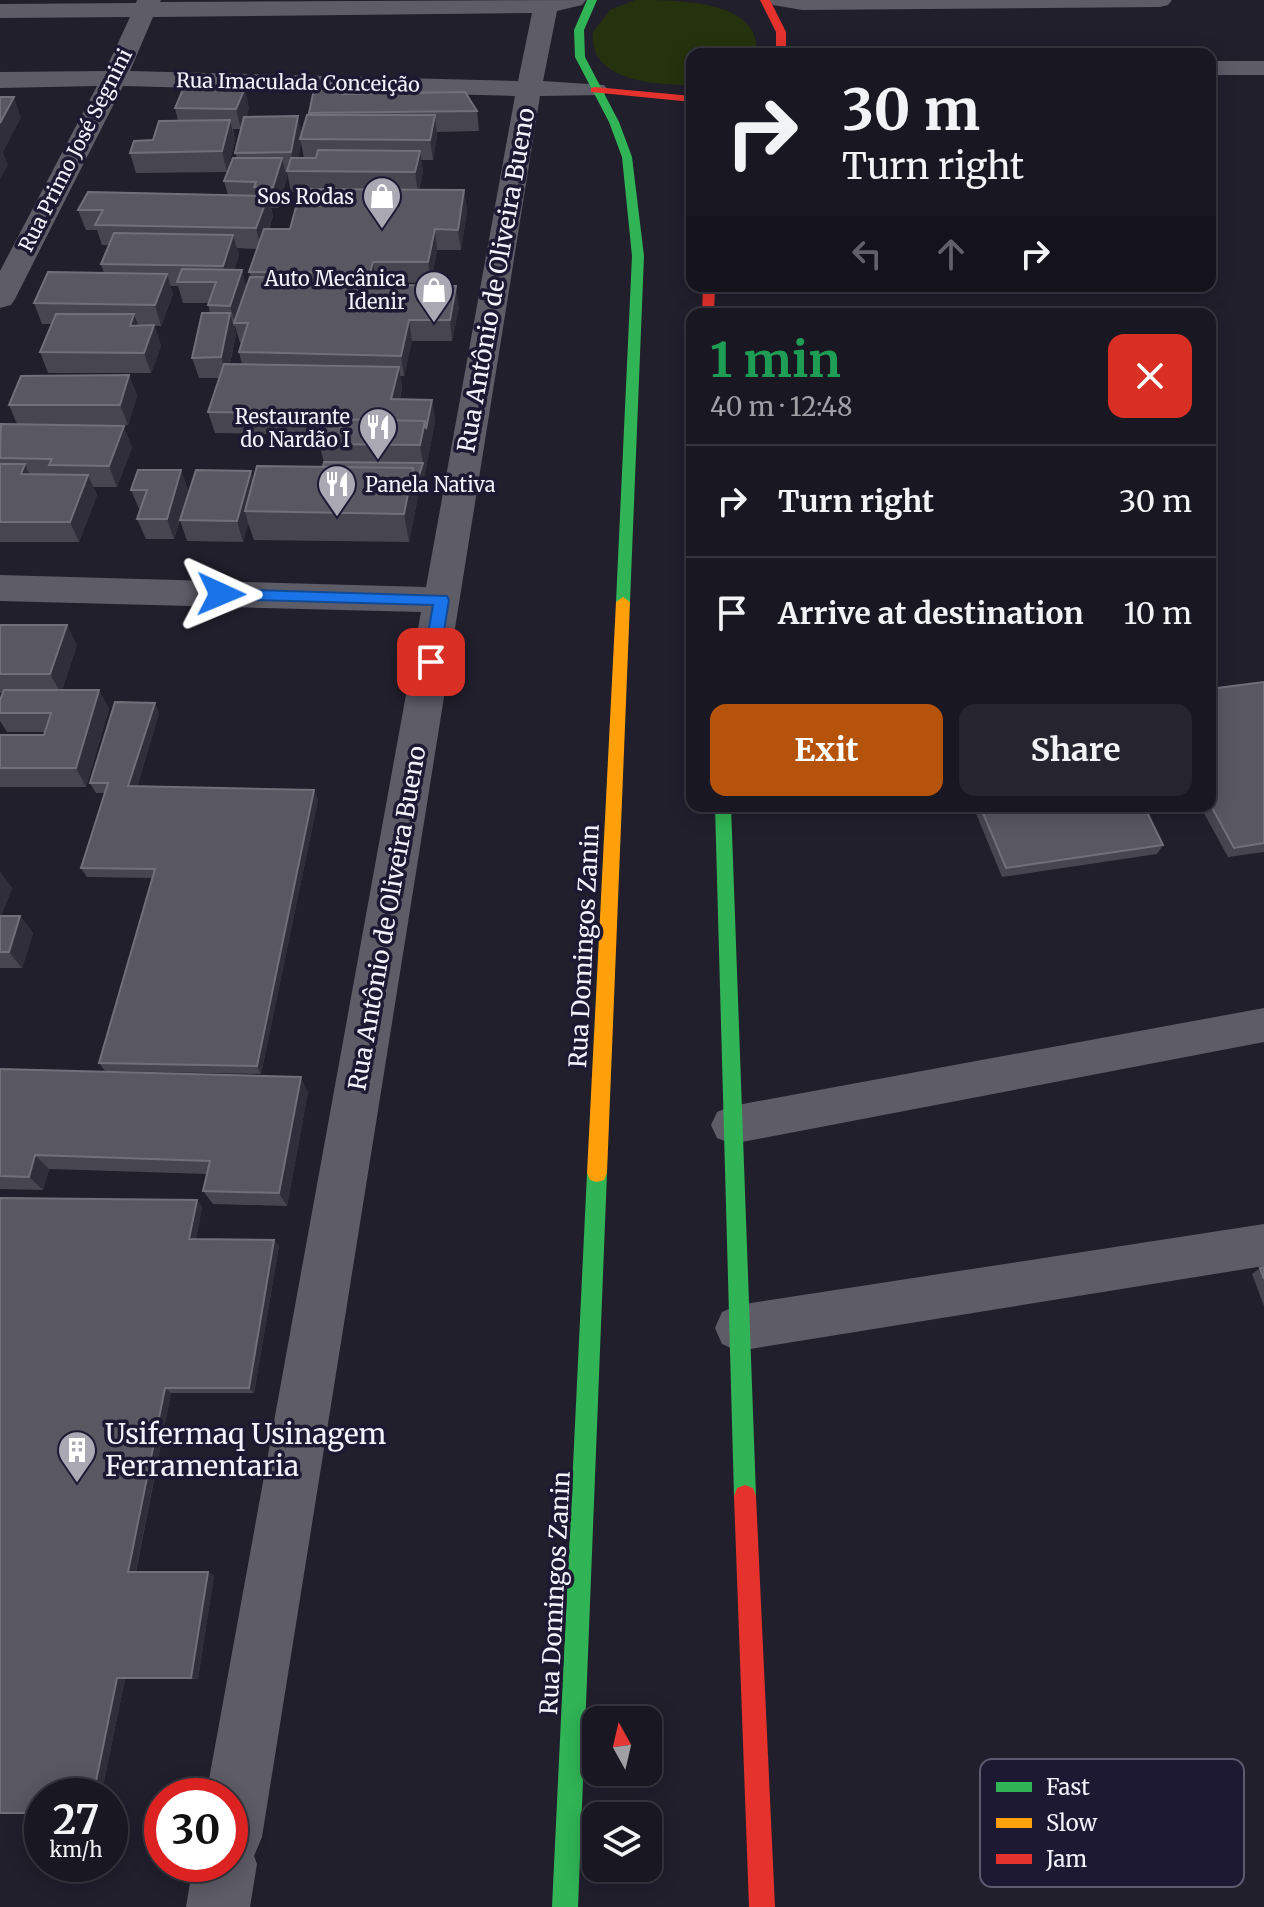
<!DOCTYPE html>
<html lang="en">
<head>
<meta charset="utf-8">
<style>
  body { margin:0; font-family:Merriweather,serif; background:#26242e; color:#f1f3f6; height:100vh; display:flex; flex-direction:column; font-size:30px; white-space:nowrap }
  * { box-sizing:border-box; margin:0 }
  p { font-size:26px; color:#9f9fa5 }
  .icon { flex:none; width:44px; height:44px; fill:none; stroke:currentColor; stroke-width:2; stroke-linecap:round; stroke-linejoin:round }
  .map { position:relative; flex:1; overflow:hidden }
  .drawer { position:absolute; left:686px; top:308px; width:530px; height:504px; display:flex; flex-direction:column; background:#191721; border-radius:16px; box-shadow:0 4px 20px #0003,0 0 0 2px #37363f }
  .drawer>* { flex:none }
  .banner { position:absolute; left:686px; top:48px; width:530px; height:244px; border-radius:16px; box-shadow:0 4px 20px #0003,0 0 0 2px #37363f; background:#191721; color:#f1f3f6; overflow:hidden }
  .needle { width:52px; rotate:352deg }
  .tools { position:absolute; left:582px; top:1706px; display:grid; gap:16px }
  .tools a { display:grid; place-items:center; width:80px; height:80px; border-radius:16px; background:#191721; box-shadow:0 4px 20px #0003,0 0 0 2px #37363f; font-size:40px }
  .speed { position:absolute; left:24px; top:1778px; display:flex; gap:16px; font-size:40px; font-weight:700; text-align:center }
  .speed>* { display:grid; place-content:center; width:104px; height:104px; border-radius:50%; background:#191721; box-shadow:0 4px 20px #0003,0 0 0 2px #37363f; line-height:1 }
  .speed small { font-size:20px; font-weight:400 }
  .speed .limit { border:12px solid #d22; background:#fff; color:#111 }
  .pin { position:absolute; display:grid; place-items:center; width:68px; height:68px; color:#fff; margin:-34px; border-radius:16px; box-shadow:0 4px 12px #0006 }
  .me { position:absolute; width:88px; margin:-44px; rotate:91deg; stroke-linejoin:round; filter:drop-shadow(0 0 6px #0008) }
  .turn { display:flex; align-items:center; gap:28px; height:168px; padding:0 24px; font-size:36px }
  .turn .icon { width:104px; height:104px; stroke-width:2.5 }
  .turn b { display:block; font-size:56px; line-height:68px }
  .lanes { display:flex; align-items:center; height:76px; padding:0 24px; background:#0003; justify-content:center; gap:40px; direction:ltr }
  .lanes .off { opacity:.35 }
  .round { display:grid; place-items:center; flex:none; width:84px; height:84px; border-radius:16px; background:#26242e }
  .summary { display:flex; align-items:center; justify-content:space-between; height:136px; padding:0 24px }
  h1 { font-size:48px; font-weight:700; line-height:60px; color:#1e9e55 }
  .primary-button { display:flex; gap:16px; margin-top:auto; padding:16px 24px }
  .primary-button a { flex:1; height:92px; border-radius:16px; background:#b45309; color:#fff; font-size:32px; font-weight:700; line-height:92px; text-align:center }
  .primary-button a+a { background:#26242e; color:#f1f3f6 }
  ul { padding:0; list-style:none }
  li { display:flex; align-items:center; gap:24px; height:112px; padding:0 24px; border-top:2px solid #37363f }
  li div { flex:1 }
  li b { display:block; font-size:30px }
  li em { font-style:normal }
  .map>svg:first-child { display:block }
  .green { fill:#26320d }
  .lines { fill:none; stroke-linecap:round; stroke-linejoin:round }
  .lane { fill:#5d5c67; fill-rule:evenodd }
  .street { fill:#5d5c67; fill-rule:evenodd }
  .fast { fill:#30b455; fill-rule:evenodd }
  .slow { fill:#ff9f0a; fill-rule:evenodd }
  .jam { fill:#e5322d; fill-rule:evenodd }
  .wall { fill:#474550; fill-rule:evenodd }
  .shaded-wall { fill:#302e3a }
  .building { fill:#595862; stroke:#71707a; stroke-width:2 }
  .route { fill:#1a73e8; stroke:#114b97; stroke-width:2 }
  .labels { text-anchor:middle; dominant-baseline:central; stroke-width:7; stroke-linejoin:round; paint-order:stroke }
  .far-street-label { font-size:20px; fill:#f2f2fc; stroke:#1d1932 }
  .far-poi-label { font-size:20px; fill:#f2f2fc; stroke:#1d1932; text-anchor:end }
  .street-label { font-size:24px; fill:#f2f2fc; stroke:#1d1932 }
  .near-poi-label { font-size:28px; fill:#f2f2fc; stroke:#1d1932; text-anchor:start }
  .key { fill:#1d1932; stroke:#5d5a6f; stroke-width:2 }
  .key-label { font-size:22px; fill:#f2f2fc }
</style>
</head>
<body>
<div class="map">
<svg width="1264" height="1907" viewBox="0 0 1264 1907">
  <rect width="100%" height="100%" fill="#211f2c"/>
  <path class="green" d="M635,0C678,0 763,0 756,54H692V85C657,85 588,82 593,32L610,10Z"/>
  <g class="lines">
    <path class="lane" d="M1264,1008V1042L732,1144L717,1138L711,1125L717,1112L732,1106Z
      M1264,1224V1266L738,1351L722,1344L715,1328L722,1312L738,1305Z"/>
    <path class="street" d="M137,0H161L160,2L586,0L582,5L557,11L543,81L604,85L608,90L604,95L540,96L262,1837L254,1856L257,1864L250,1907H186L193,1864H230V1796H206L421,612L0,601V575L426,587L515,96L123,86L15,299L11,305L0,308V271L97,86L0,88V72L105,71L130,17L0,18V4L136,3ZM532,13L518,81L130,71L153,17Z
      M769,0H1172L1168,5L1160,7L802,10L773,5Z
      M1210,61H1264V75H1210Z"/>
    <path class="fast" d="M587,0H597L584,30L585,57L619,122L632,157L644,256L630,602L623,607L616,602L632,256L622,157L609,122L575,57L574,30Z
      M715,806H731L756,1496L753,1504L745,1507L737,1504L734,1496Z
      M597,1164L604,1166L607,1173L578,1907H552L587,1173L590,1166Z"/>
    <path class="slow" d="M623,597L630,602L607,1173L604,1180L597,1182L590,1180L587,1173L616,602Z"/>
    <path class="jam" d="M760,0H770L786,32V54H776V32Z
      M595,87L692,96V102L591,92V88Z
      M703,286H715L714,314H702Z
      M745,1485L753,1488L756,1496L775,1907H749L734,1496L737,1488Z"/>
  </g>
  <path class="wall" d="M346,94L477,111L479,131L437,132V135L433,160H421L423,172L419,190H464L467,211L461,250H437L431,283L376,282V284L459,307L452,341H412L404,376H400L402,388L400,399L432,400L435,421L425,474L418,496L409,542L254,540L248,523L243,542L187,541L180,520L174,539H146L137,519L140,511L131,490L181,470L188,490L180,517L254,479L323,467L324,462L319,444L322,435L215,433L208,412L220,378H199L192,358L210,313L208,305L209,303H183L178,286H170L173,294L161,326L138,325H154L161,346L151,373H48L40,352L51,324H42L34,303L104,273L101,264L109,245H102L97,230H86L78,210L228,195L224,181L237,158L235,153L241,129H233L235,141L227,172L136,173L130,153L153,140L178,121L175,108H249L246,117L302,133L309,113ZM301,143L304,158H298ZM286,172H287L291,192H301L290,229H269L273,216L271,208H278L287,178ZM237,248L257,249L249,272L251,277L246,287L242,270H234L239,255ZM234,326H235L240,343H242L239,352L242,364H230L236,334Z
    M129,375L137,396L128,425L100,426L132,447L117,487H93L97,495L79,542H0V425L17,424L9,405Z
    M0,625L77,645L62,690H99L109,709L86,787H0V735H44V732H7L0,721V700L3,693H0Z
    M1264,682V852L1228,857L1200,806H1210V689Z
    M159,713L137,787L314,790L318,800L261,1074L105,1071L99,1063L153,878L87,877L81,868L105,793H96L90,783Z
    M973,806H1144L1163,845L1157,854L1002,877Z
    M0,872L12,888L1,916H20L33,933L22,968H0Z
    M0,1069L308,1092L287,1206L213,1204L203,1191L207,1174L49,1169L43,1190L0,1189Z
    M197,1200L202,1207L196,1239L274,1240L279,1246L254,1393H171L136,1572L214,1575L198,1679H125L101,1796H42Z
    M1264,1267V1306L1252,1274L1260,1268Z"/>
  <path class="shaded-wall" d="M245,88L249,108L241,129L236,109Z
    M14,97L21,118L3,152L8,165L0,179V123Z
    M435,115L437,135L433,160L430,140Z
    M298,116L302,136L300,139L301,143L296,172L291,152Z
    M230,120L235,141L227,172L222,151Z
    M420,151L423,172L418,193L415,172Z
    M282,158L287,178L278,208L273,187Z
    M464,190L467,211L461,250L458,230Z
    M268,196L273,216L261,249L256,228Z
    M435,229L437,250L431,283L428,262Z
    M233,235L239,255L229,286L223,266Z
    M373,262L376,282L374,294L370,273Z
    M242,270L247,291L235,323L230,306Z
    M167,274L173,294L161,326L155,305Z
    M456,286L459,307L452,341L450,320Z
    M230,313L236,334L227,377L221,357Z
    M134,314L142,335L130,326Z
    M409,320L412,341L404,376L401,356Z
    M154,325L161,346L151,373L144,353Z
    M399,367L402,388L395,420L391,399Z
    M129,375L137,396L128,425L120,405Z
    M432,400L435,421L425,474L418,496L409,542L404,514L413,468L423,463L420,445L425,421Z
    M124,426L132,447L117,487L109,466Z
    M25,464L34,485L21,474Z
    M181,470L188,490L174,539L167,519Z
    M251,471L257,491L245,511L248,523L243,542L237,521Z
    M88,475L97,495L79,542L70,522Z
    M67,625L77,645L61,693L50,674Z
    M99,690L109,709L86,787L76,768Z
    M155,703L159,713L134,796L128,786Z
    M314,790L318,800L261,1074L257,1066Z
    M0,872L12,888L0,919Z
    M20,916L33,933L22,968L9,952Z
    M301,1077L308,1092L287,1206L279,1193Z
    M35,1155L49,1169L43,1190L29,1177Z
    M197,1200L202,1207L195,1246L189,1239Z
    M274,1240L279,1246L254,1393L249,1388Z
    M165,1388L171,1393L135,1575L128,1572Z
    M208,1572L214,1575L198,1679L191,1678Z
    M117,1678L125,1679L101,1796H93Z"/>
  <path class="building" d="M344,83L342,94L465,92L477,111L309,113L315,84Z
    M184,87L245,88L236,109L175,108Z
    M0,97H14L0,123Z
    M307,115H435L430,140L300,139Z
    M298,116L291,152L235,153L244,117Z
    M230,120L222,151L130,153L134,141L153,140L159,121Z
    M318,150L420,151L415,172L287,171L291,158H316Z
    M233,158H282L273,187H254L256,182L224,181Z
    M301,189L464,190L458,230L435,229L428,262H373L370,273L249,272L264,229H290Z
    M88,192L268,196L256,228L95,225L103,210H78Z
    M114,233L233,235L223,266L101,264Z
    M182,269L242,270L230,306L208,305L216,282H177Z
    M48,272L167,274L155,305L34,303Z
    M250,277L296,278L294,283L456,286L450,320H409L401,356L239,352L248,323H234Z
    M202,313H230L221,357L192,358Z
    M56,314H134L130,326L154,325L144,353L40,352Z
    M224,364L399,367L391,399L432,400L426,429L425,421L331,419L332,414L208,412Z
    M129,375L120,405H9L21,376Z
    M327,419L425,421L420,445L319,444Z
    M1,424L124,426L109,466L49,465L52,459L0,458Z
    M324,462L423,463L416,485L413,468L323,467Z
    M0,464H25L21,474L88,475L70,522H0Z
    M257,466L413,468L404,514L245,511Z
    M138,470H181L167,519H137L147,490H131Z
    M196,470L251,471L237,521L180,520Z
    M0,625H67L50,674H0Z
    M1264,682V843L1234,848L1210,804V689Z
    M4,690H99L76,768H0V735H44L51,713H0V700Z
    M115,702L155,703L128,786L314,790L257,1066L99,1063L155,869L81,868L108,783H90Z
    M980,806H1144L1163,845L1006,868Z
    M0,916H20L9,952H0Z
    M0,1069L301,1077L279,1193L203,1191L210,1161L35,1155L29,1177L0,1176Z
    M0,1198L197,1200L189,1239L274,1240L249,1388H165L128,1572H208L191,1678H117L93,1796H42V1813H0Z
    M1264,1267V1279L1260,1268Z"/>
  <path class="route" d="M221,589L447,596L449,600L439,662L431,667L423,662L433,605L221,599L213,594Z"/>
  <defs>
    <g id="shop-pin" transform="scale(2)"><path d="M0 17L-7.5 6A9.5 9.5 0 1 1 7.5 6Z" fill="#a9a8b3" stroke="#1d1932"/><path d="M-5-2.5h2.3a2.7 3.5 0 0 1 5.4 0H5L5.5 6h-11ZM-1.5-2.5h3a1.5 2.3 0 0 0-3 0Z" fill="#fff"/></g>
    <g id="restaurant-pin" transform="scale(2)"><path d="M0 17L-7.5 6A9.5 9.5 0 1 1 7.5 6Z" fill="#a9a8b3" stroke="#1d1932"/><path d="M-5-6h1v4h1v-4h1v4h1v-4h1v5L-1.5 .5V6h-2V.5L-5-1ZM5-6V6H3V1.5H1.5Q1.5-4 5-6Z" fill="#fff"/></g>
    <g id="building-pin" transform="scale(2)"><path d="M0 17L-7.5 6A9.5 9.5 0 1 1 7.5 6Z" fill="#a9a8b3" stroke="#1d1932"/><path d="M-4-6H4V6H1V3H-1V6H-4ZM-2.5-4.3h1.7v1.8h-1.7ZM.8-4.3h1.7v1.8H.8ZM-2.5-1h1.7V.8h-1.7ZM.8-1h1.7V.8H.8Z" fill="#fff"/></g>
  </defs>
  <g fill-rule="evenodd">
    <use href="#shop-pin" x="382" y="196"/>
    <use href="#shop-pin" x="434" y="290"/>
    <use href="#restaurant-pin" x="378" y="427"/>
    <use href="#restaurant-pin" x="337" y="484"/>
    <use href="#building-pin" x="77" y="1450"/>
  </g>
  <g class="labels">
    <g class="far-street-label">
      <text transform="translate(298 82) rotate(1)">Rua Imaculada Conceição</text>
      <text transform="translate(75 150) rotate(-63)">Rua Primo José Segnini</text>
    </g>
    <g class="far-poi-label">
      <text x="354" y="196">Sos Rodas</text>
      <text x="406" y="278">Auto Mecânica<tspan x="406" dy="23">Idenir</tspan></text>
      <text x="350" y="416">Restaurante<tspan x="350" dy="23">do Nardão I</tspan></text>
      <text x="365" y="484" text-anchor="start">Panela Nativa</text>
    </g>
    <g class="street-label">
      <text transform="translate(496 280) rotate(-80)">Rua Antônio de Oliveira Bueno</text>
      <text transform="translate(387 918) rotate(-80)">Rua Antônio de Oliveira Bueno</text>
      <text transform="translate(584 946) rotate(-87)">Rua Domingos Zanin</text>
      <text transform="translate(555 1593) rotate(-87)">Rua Domingos Zanin</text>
    </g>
    <g class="near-poi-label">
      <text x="105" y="1434">Usifermaq Usinagem<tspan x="105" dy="32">Ferramentaria</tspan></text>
    </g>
  </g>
  <rect x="980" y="1759" width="264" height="128" rx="12" class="key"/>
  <rect x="996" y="1782" width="36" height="10" fill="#30b455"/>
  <rect x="996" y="1818" width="36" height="10" fill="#ff9f0a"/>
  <rect x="996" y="1854" width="36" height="10" fill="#e5322d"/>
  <g class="key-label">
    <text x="1046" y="1795">Fast</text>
    <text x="1046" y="1831">Slow</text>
    <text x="1046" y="1867">Jam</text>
  </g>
</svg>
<div class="tools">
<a><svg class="needle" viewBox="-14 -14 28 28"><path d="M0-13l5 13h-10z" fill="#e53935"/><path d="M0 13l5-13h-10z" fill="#9f9fa5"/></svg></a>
<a><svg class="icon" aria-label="layers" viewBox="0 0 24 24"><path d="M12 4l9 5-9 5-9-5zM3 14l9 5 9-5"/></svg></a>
</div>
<div class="speed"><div>27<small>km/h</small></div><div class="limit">30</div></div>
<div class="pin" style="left:431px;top:662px;background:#d93025"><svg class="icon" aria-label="arrive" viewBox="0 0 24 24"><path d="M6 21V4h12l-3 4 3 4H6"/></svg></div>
<svg class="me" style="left:221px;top:594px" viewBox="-20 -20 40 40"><path d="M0-17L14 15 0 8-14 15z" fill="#1a73e8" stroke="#fff" stroke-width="4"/></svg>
<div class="banner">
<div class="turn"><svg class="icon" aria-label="right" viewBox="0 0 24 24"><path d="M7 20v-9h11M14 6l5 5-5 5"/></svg><div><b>30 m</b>Turn right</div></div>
<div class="lanes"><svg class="icon off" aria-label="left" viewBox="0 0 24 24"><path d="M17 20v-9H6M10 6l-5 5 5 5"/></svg><svg class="icon off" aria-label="ahead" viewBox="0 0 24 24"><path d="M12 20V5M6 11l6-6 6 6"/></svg><svg class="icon" aria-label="right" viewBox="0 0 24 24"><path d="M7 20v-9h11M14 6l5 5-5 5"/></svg></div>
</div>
<section class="drawer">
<div class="summary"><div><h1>1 min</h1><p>40 m · 12:48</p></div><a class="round" style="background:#d93025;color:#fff"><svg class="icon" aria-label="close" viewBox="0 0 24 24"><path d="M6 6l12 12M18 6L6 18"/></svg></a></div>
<ul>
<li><svg class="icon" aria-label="right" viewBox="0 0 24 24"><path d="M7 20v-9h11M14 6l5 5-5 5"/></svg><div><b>Turn right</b></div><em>30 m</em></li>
<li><svg class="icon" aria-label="arrive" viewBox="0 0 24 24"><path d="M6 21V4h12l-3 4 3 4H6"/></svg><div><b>Arrive at destination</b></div><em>10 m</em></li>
</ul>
<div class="primary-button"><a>Exit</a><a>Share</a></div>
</section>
</div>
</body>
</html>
